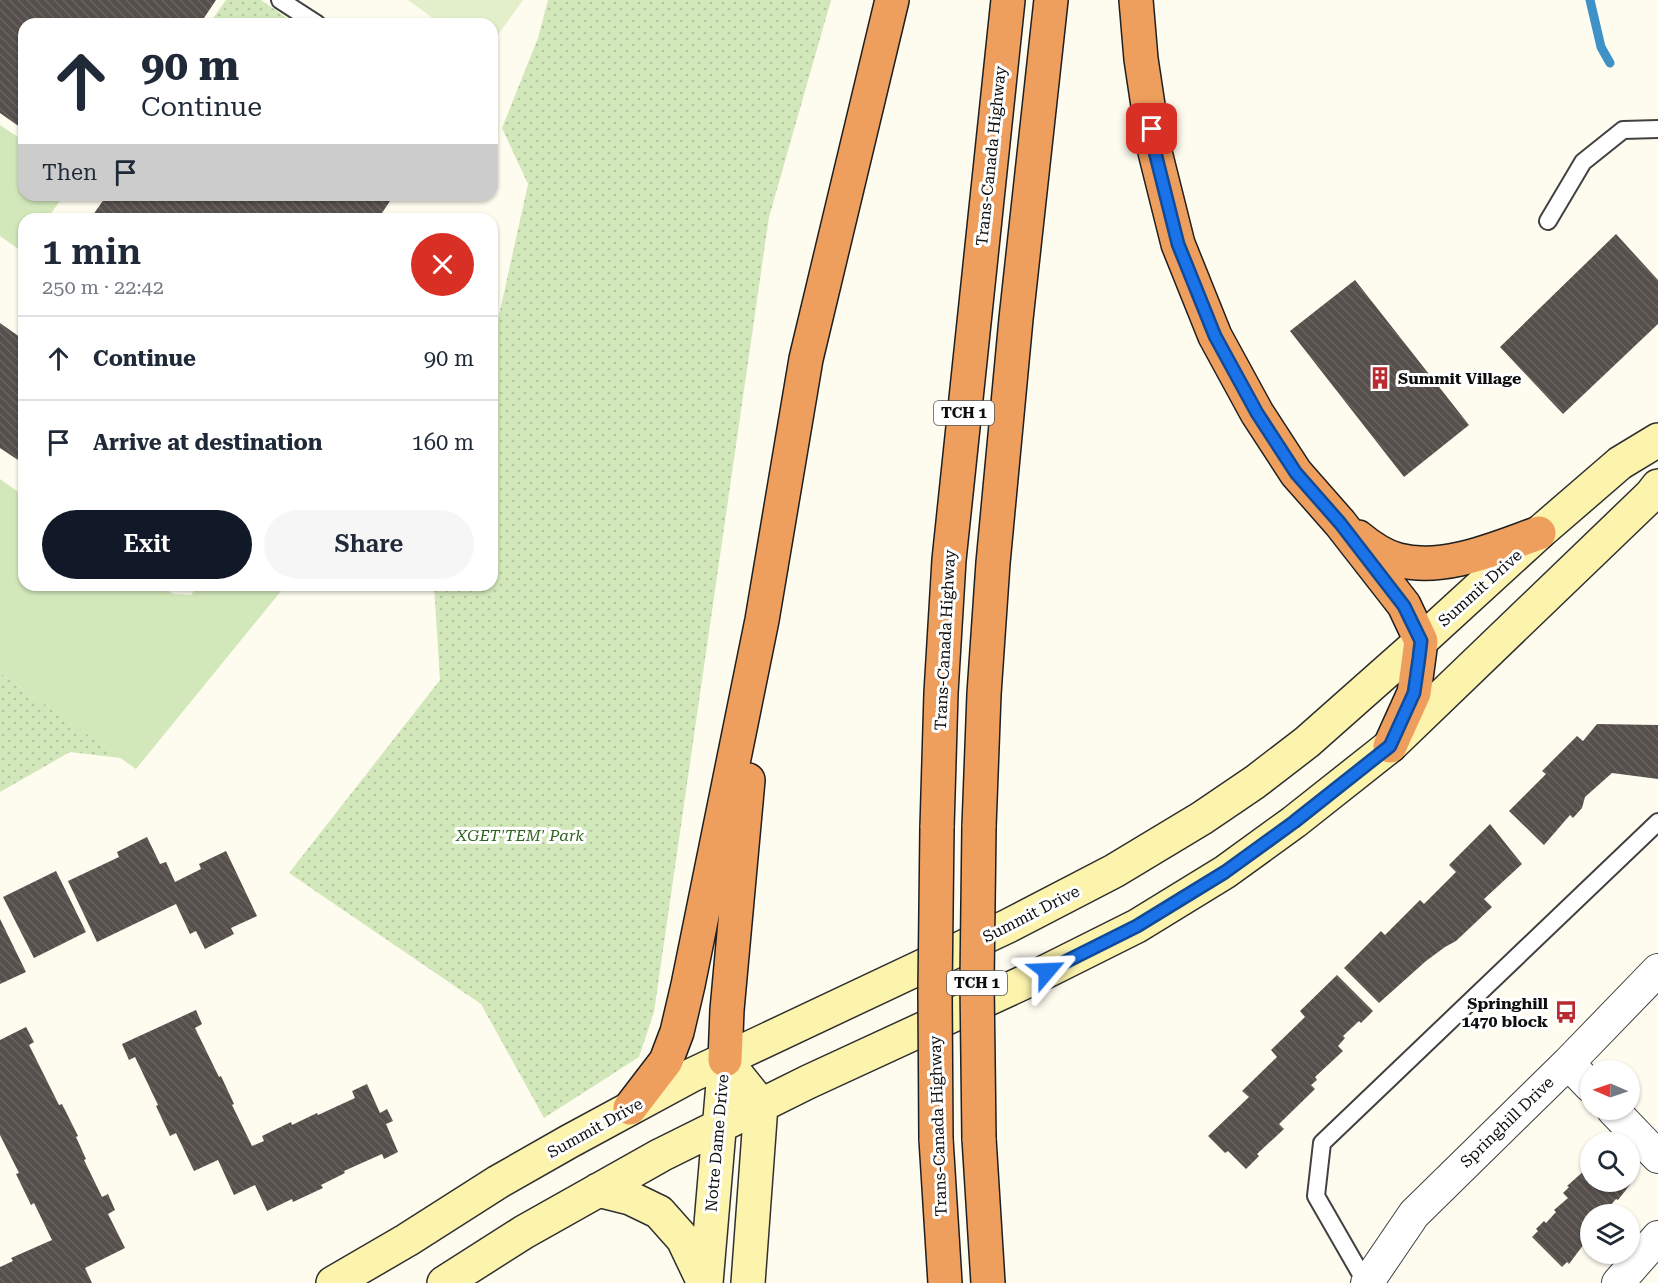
<!DOCTYPE html>
<html lang="en">
<head>
<meta charset="utf-8">
<style>
  body { margin:0; font-family:"Roboto Serif",serif; background:#f6f6f7; color:#1f2937; height:100vh; display:flex; flex-direction:column; font-size:22px; white-space:nowrap }
  * { box-sizing:border-box; margin:0 }
  p { font-size:20px; color:#747a83 }
  .icon { flex:none; width:33px; height:33px; fill:none; stroke:currentColor; stroke-width:2; stroke-linecap:round; stroke-linejoin:round }
  .map { position:relative; flex:1; overflow:hidden }
  .drawer { position:absolute; left:18px; top:213px; width:480px; height:378px; display:flex; flex-direction:column; background:#fff; border-radius:18px; box-shadow:0 2px 4px #0004 }
  .drawer>* { flex:none }
  .hud { position:absolute; left:18px; top:18px; width:480px; height:183px; border-radius:18px; box-shadow:0 2px 4px #0004; background:#fff; color:#1f2937; overflow:hidden }
  .needle { width:39px; rotate:272deg }
  .tools { position:absolute; left:1580px; top:1060px; display:grid; gap:12px }
  .tools a { display:grid; place-items:center; width:60px; height:60px; border-radius:50%; background:#fff; box-shadow:0 2px 4px #0004; font-size:30px }
  .pin { position:absolute; display:grid; place-items:center; width:51px; height:51px; color:#fff; margin:-26px; border-radius:12px; box-shadow:0 3px 9px #0006 }
  .me { position:absolute; width:66px; margin:-33px; rotate:64deg; stroke-linejoin:round; filter:drop-shadow(0 0 4px #0008) }
  .turn { display:flex; align-items:center; gap:21px; height:126px; padding:0 24px; font-size:27px }
  .turn .icon { width:78px; height:78px; stroke-width:2.5 }
  .turn b { display:block; font-size:42px; line-height:51px }
  .then { display:flex; align-items:center; height:57px; padding:0 24px; background:#0003; gap:12px; font-size:22px }
  .round { display:grid; place-items:center; flex:none; width:63px; height:63px; border-radius:32px; background:#f6f6f7 }
  .headline { display:flex; align-items:center; justify-content:space-between; height:102px; padding:0 24px }
  h1 { font-size:36px; font-weight:600; line-height:45px }
  .cta { display:flex; gap:12px; margin-top:auto; padding:12px 24px }
  .cta a { flex:1; height:69px; border-radius:36px; background:#111827; color:#fff; font-size:24px; font-weight:600; line-height:69px; text-align:center }
  .cta a+a { background:#f6f6f7; color:#1f2937 }
  ul { padding:0; list-style:none }
  li { display:flex; align-items:center; gap:18px; height:84px; padding:0 24px; border-top:2px solid #e0e1e3 }
  li div { flex:1 }
  li b { display:block; font-size:22px }
  li em { font-style:normal }
  .map>svg:first-child { display:block }
  .grass { fill:#d2e8ba }
  .park { fill:url(#park-dots) }
  .pitch { fill:#e3efcb }
  .lines { fill:none; stroke-linecap:round; stroke-linejoin:round }
  .stream { stroke:#3f92c8; stroke-width:9 }
  .building { fill:url(#building-back-hatch) }
  .lane-casing { stroke:#414141; stroke-width:20 }
  .street-casing { stroke:#414141; stroke-width:34 }
  .secondary-casing { stroke:#303030; stroke-width:36 }
  .highway-casing { stroke:#1f1f1f; stroke-width:36 }
  .lane { stroke:#fff; stroke-width:16 }
  .street { stroke:#fff; stroke-width:32 }
  .secondary { stroke:#fcf3ad; stroke-width:33 }
  .highway { stroke:#ef9f5d; stroke-width:33 }
  .highway-bridge-casing { stroke:#1f1f1f; stroke-width:36; stroke-linecap:butt }
  .highway-bridge { stroke:#ef9f5d; stroke-width:33 }
  .route-casing { stroke:#114b97; stroke-width:15 }
  .route { stroke:#1a73e8; stroke-width:10 }
  .labels { text-anchor:middle; dominant-baseline:central; stroke-width:6; stroke-linejoin:round; paint-order:stroke }
  .shield { fill:#fff; stroke:#565656; stroke-width:1.5 }
  .shield-label { font-size:15px; font-weight:bold; fill:#0e0e0e }
  .street-label { font-size:16px; fill:#0e0e0e; stroke:#fff }
  .poi-label { font-size:16px; font-weight:bold; fill:#0e0e0e; stroke:#fff; text-anchor:start }
  .park-label { font-size:16px; font-style:italic; fill:#2e6420; stroke:#fff }
</style>
</head>
<body>
<div class="map">
<svg width="1658" height="1283" viewBox="0 0 1658 1283">
  <defs>
    <pattern id="park-dots" width="8" height="8" patternUnits="userSpaceOnUse" patternTransform="scale(1.5)"><rect width="8" height="8" fill="#d2e8ba"/><path d="M2 2h.1M6 6h.1" fill="none" stroke="#b3c69f" stroke-width="1.8" stroke-linecap="round"/></pattern>
    <pattern id="building-back-hatch" width="6" height="6" patternUnits="userSpaceOnUse" patternTransform="scale(1.5)"><rect width="6" height="6" fill="#564f4b"/><path d="M-1 5l2 2M0 0l6 6M5-1l2 2" fill="none" stroke="#696461"/></pattern>
  </defs>
  <rect width="100%" height="100%" fill="#fefbef"/>
  <path class="grass" d="M0,125L24,141V195H64L47,219H24V253L0,236Z
    M0,479L24,496V585H159L173,594L191,595L198,585H286L136,769L0,673Z"/>
  <path class="park" d="M226,0H261L295,24H209Z
    M548,0H831L769,217L654,1012L639,1057L544,1118L481,1004L289,873L440,680L434,585H492V347L528,184L502,128L538,38Z
    M0,673L121,758L70,752L0,792Z"/>
  <path class="pitch" d="M408,0H523L492,43V24H441Z"/>
  <g class="lines">
    <path class="stream" d="M1590,0L1601,47L1610,63"/>
  </g>
  <path class="building" d="M0,0H216L200,24H24V130L0,113Z
    M107,195H394L378,219H90Z
    M1616,234L1658,280V324L1563,414L1500,347Z
    M1355,280L1469,425L1404,477L1290,331Z
    M0,323L24,340V464L0,448Z
    M1597,724L1658,725V779L1612,773L1585,797L1582,808L1573,818L1570,815L1544,845L1509,811L1546,774L1542,771L1577,736L1583,741Z
    M1490,824L1522,864L1484,899L1492,907L1456,941L1445,947L1426,961L1379,1003L1344,968L1381,931L1385,935L1420,900L1424,904L1456,872L1449,865Z
    M147,837L160,864L166,862L175,882L201,869L199,864L226,851L257,916L231,928L234,934L205,949L196,931L190,934L176,904L97,942L68,881L119,857L117,852Z
    M56,871L86,932L34,958L3,897Z
    M0,919L26,972L0,984Z
    M1337,975L1373,1011L1361,1023L1359,1021L1343,1036L1345,1038L1338,1046L1343,1051L1315,1077L1317,1080L1311,1085L1315,1089L1279,1124L1284,1129L1257,1154L1259,1156L1246,1169L1228,1151L1225,1153L1208,1136L1249,1097L1242,1091L1277,1057L1271,1050L1305,1017L1300,1011Z
    M196,1010L202,1024L195,1028L219,1077L221,1076L234,1104L232,1105L252,1146L264,1141L262,1136L291,1122L292,1125L317,1113L318,1115L355,1098L352,1091L367,1084L380,1113L387,1109L393,1121L386,1124L398,1152L384,1159L382,1154L344,1171L345,1173L321,1185L323,1188L293,1202L292,1199L267,1211L255,1185L234,1195L218,1160L194,1171L176,1133L170,1136L156,1106L158,1105L135,1057L129,1060L122,1044Z
    M26,1027L34,1042L29,1045L59,1105L62,1104L78,1136L76,1137L86,1159L84,1160L102,1197L108,1194L115,1210L108,1214L125,1248L85,1268L92,1283H0V1267L13,1261L11,1258L52,1240L34,1203L31,1205L16,1174L19,1173L0,1135V1040Z
    M1590,1162V1182H1632L1618,1200L1616,1199L1610,1206V1207L1604,1215H1590V1241L1586,1245L1584,1244L1569,1264L1567,1262L1562,1267L1532,1237L1538,1231L1536,1229L1544,1221L1546,1223L1556,1212L1554,1210L1568,1198L1563,1193L1569,1187L1567,1186L1586,1169L1585,1168Z"/>
  <g class="lines">
    <g class="lane-casing">
      <path id="lane" d="M280,0L317,24
        M1548,221L1583,162L1623,130L1658,129
        M1366,1283L1316,1196L1322,1143L1658,822"/>
    </g>
    <g class="street-casing">
      <path id="street" d="M1568,1063L1590,1086
        M1613,1110L1658,1157
        M1367,1283L1414,1214L1568,1063L1658,970
        M1618,1283L1658,1237"/>
    </g>
    <g class="secondary-casing">
      <path id="secondary" d="M725,1060L761,1105L748,1283
        M598,1190L630,1198L659,1212L683,1239L704,1283
        M333,1283L407,1240L498,1182L570,1141L692,1075L1008,926L1114,871L1202,818L1255,782L1307,742L1421,641L1539,533L1620,463L1658,440
        M444,1283L524,1232L661,1155L808,1082L1029,980L1137,926L1225,872L1294,822L1390,746L1651,495L1658,486
        M706,1283L725,1060"/>
    </g>
    <g class="highway-casing">
      <path id="highway" d="M1136,0L1141,59L1155,152L1178,244L1215,336L1257,413L1296,473L1340,523L1404,605L1421,641L1414,693L1390,746
        M1358,537C1370,547 1383,556 1398,560C1444,572 1497,548 1539,533
        M979,827L984,694L993,563L1016,319L1051,0
        M937,828L941,693L949,560L1008,0
        M725,1060L727,1010L748,780
        M630,1108L666,1061L677,1032L688,985L762,620L806,359L892,0
        M979,1138L988,1283
        M936,1139L945,1283"/>
    </g>
    <use href="#lane" class="lane"/>
    <use href="#street" class="street"/>
    <use href="#secondary" class="secondary"/>
    <use href="#highway" class="highway"/>
    <g class="highway-bridge-casing">
      <path id="highway-bridge" d="M979,827L977,982L979,1138
        M936,1139L935,992L937,828"/>
    </g>
    <use href="#highway-bridge" class="highway-bridge"/>
  </g>
  <g class="lines">
    <g class="route-casing">
      <path id="route" d="M1047,971L1137,926L1225,872L1294,822L1390,746L1414,693L1419,658L1421,641L1404,606L1340,523L1296,473L1257,413L1215,336L1178,244L1155,152L1152,129"/>
    </g>
    <use href="#route" class="route"/>
  </g>
  <defs>
    <g id="building-bare" transform="scale(1.8)"><path d="M-4-6H4V6H1V3H-1V6H-4ZM-2.5-4.3h1.7v1.8h-1.7ZM.8-4.3h1.7v1.8H.8ZM-2.5-1h1.7V.8h-1.7ZM.8-1h1.7V.8H.8Z" fill="#b92a31" stroke="#fff" stroke-width="2.5" paint-order="stroke"/></g>
    <g id="bus-bare" transform="scale(1.8)"><path d="M-5-6H5V4H4V6H2V4H-2V6H-4V4H-5ZM-3.5-4V0h7V-4ZM-3.5 1.2v1.5H-2V1.2ZM2 1.2v1.5H3.5V1.2Z" fill="#b92a31" stroke="#fff" stroke-width="2.5" paint-order="stroke"/></g>
  </defs>
  <g fill-rule="evenodd">
    <use href="#building-bare" x="1380" y="378"/>
    <use href="#bus-bare" x="1566" y="1012"/>
  </g>
  <g class="labels">
    <g class="shield">
      <rect x="934" y="401" width="60" height="24" rx="4.5"/>
      <rect x="947" y="971" width="60" height="24" rx="4.5"/>
    </g>
    <g class="shield-label">
      <text x="964" y="413">TCH 1</text>
      <text x="977" y="983">TCH 1</text>
    </g>
    <g class="street-label">
      <text transform="translate(991 156) rotate(-84)">Trans-Canada Highway</text>
      <text transform="translate(1480 588) rotate(-42)">Summit Drive</text>
      <text transform="translate(945 640) rotate(-87)">Trans-Canada Highway</text>
      <text transform="translate(1031 914) rotate(-27)">Summit Drive</text>
      <text transform="translate(1507 1122) rotate(-44)">Springhill Drive</text>
      <text transform="translate(938 1126) rotate(-92)">Trans-Canada Highway</text>
      <text transform="translate(595 1128) rotate(-29)">Summit Drive</text>
      <text transform="translate(717 1143) rotate(-85)">Notre Dame Drive</text>
    </g>
    <g class="poi-label">
      <text x="1398" y="378">Summit Village</text>
      <text x="1548" y="1003" text-anchor="end">Springhill<tspan x="1548" dy="18">1470 block</tspan></text>
    </g>
    <g class="park-label">
      <text x="520" y="835">XGET'TEM' Park</text>
    </g>
  </g>
</svg>
<div class="tools">
<a><svg class="needle" viewBox="-14 -14 28 28"><path d="M0-13l5 13h-10z" fill="#e53935"/><path d="M0 13l5-13h-10z" fill="#747a83"/></svg></a>
<a><svg class="icon" aria-label="search" viewBox="0 0 24 24"><circle cx="10" cy="10" r="6"/><path d="M15 15l6 6"/></svg></a>
<a><svg class="icon" aria-label="layers" viewBox="0 0 24 24"><path d="M12 4l9 5-9 5-9-5zM3 14l9 5 9-5"/></svg></a>
</div>
<div class="pin" style="left:1152px;top:129px;background:#d93025"><svg class="icon" aria-label="arrive" viewBox="0 0 24 24"><path d="M6 21V4h12l-3 4 3 4H6"/></svg></div>
<svg class="me" style="left:1047px;top:971px" viewBox="-20 -20 40 40"><path d="M0-17L14 15 0 8-14 15z" fill="#1a73e8" stroke="#fff" stroke-width="4"/></svg>
<div class="hud">
<div class="turn"><svg class="icon" aria-label="ahead" viewBox="0 0 24 24"><path d="M12 20V5M6 11l6-6 6 6"/></svg><div><b>90 m</b>Continue</div></div>
<div class="then">Then<svg class="icon" aria-label="arrive" viewBox="0 0 24 24"><path d="M6 21V4h12l-3 4 3 4H6"/></svg></div>
</div>
<section class="drawer">
<div class="headline"><div><h1>1 min</h1><p>250 m · 22:42</p></div><a class="round" style="background:#d93025;color:#fff"><svg class="icon" aria-label="close" viewBox="0 0 24 24"><path d="M6 6l12 12M18 6L6 18"/></svg></a></div>
<ul>
<li><svg class="icon" aria-label="ahead" viewBox="0 0 24 24"><path d="M12 20V5M6 11l6-6 6 6"/></svg><div><b>Continue</b></div><em>90 m</em></li>
<li><svg class="icon" aria-label="arrive" viewBox="0 0 24 24"><path d="M6 21V4h12l-3 4 3 4H6"/></svg><div><b>Arrive at destination</b></div><em>160 m</em></li>
</ul>
<div class="cta"><a>Exit</a><a>Share</a></div>
</section>
</div>
</body>
</html>
